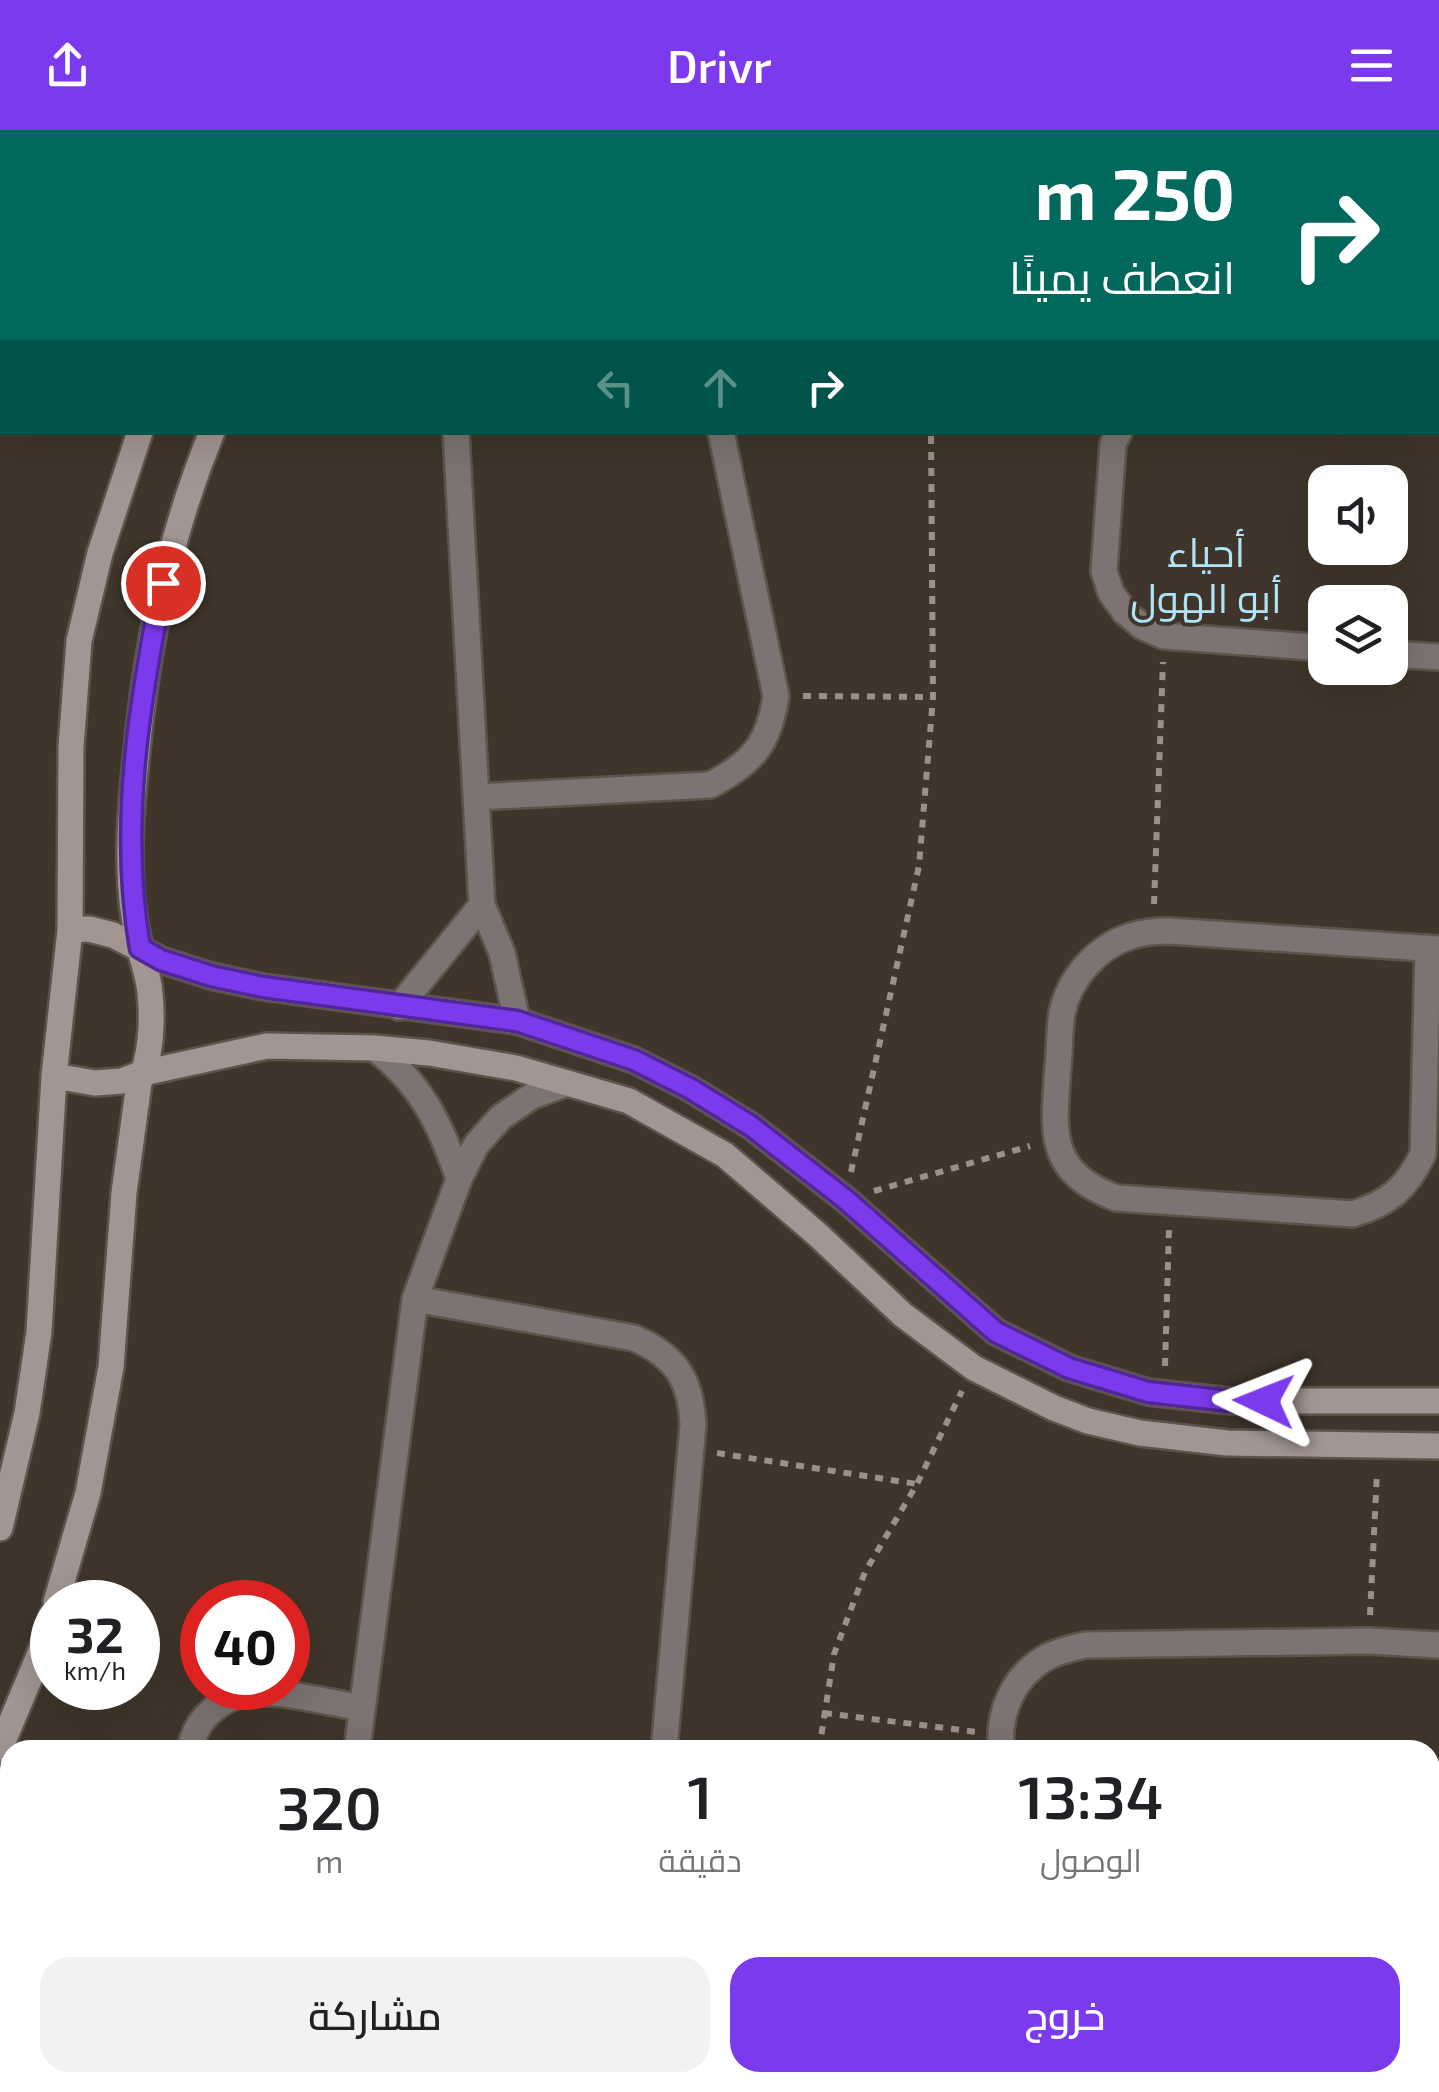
<!DOCTYPE html>
<html lang="ar">
<head>
<meta charset="utf-8">
<style>
  body { margin:0; font-family:"Exo 2",Cairo,sans-serif; background:#f2f2f2; color:#202124; direction:rtl; height:100vh; display:flex; flex-direction:column; font-size:38px; white-space:nowrap }
  * { box-sizing:border-box; margin:0 }
  p { font-size:32px; color:#757577 }
  .icon { flex:none; width:55px; height:55px; fill:none; stroke:currentColor; stroke-width:2; stroke-linecap:round; stroke-linejoin:round }
  .map { position:relative; flex:1; overflow:hidden; direction:ltr }
  .drawer { position:absolute; left:0px; top:1610px; width:1440px; height:352px; display:flex; flex-direction:column; background:#fff; border-radius:30px 30px 0 0; box-shadow:0 10px 40px #0002; direction:rtl }
  .drawer>* { flex:none }
  .banner { position:absolute; left:0px; top:0px; width:1440px; height:305px; box-shadow:0 10px 40px #0002; direction:rtl; background:#00695c; color:#fff; overflow:hidden }
  .tools { position:absolute; left:1308px; top:335px; display:grid; gap:20px }
  .tools a { display:grid; place-items:center; width:100px; height:100px; border-radius:20px; background:#fff; box-shadow:0 10px 40px #0002; font-size:50px }
  .speed { position:absolute; left:30px; top:1450px; display:flex; gap:20px; font-size:50px; font-weight:700; text-align:center }
  .speed>* { display:grid; place-content:center; width:130px; height:130px; border-radius:50%; background:#fff; box-shadow:0 10px 40px #0002; line-height:1 }
  .speed small { font-size:25px; font-weight:400 }
  .speed .limit { border:15px solid #d22; background:#fff; color:#111 }
  .pin { position:absolute; display:grid; place-items:center; width:85px; height:85px; color:#fff; margin:-42px; border:5px solid #fff; border-radius:50%; box-shadow:0 2px 10px #0007 }
  .me { position:absolute; width:110px; margin:-55px; rotate:272deg; stroke-linejoin:round; filter:drop-shadow(0 0 8px #0008) }
  .turn { display:flex; align-items:center; gap:35px; height:210px; padding:0 40px; font-size:45px }
  .turn .icon { width:130px; height:130px; stroke-width:2.5 }
  .turn b { display:block; font-size:70px; line-height:85px }
  .lanes { display:flex; align-items:center; height:95px; padding:0 40px; background:#0003; justify-content:center; gap:50px; direction:ltr }
  .lanes .off { opacity:.35 }
  .eta { display:flex; justify-content:space-evenly; align-items:center; height:170px; text-align:center }
  .eta b { font-size:60px; font-weight:600; line-height:70px }
  .action { display:flex; gap:20px; margin-top:auto; padding:20px 40px }
  .action a { flex:1; height:115px; border-radius:30px; background:#7c3aed; color:#fff; font-size:40px; font-weight:600; line-height:115px; text-align:center }
  .action a+a { background:#f2f2f2; color:#202124 }
  header { display:flex; justify-content:space-between; align-items:center; height:130px; padding:0 40px; background:#7c3aed; color:#fff; font-size:45px; font-weight:600 }
  .map>svg:first-child { display:block }
  .lines { fill:none; stroke-linecap:round; stroke-linejoin:round }
  .lane-casing { stroke:#5d5449; stroke-width:19 }
  .street-casing { stroke:#5d5449; stroke-width:30 }
  .secondary-casing { stroke:#5d5449; stroke-width:30 }
  .path { stroke:#9a9289; stroke-width:6; stroke-dasharray:8 8; stroke-linecap:butt }
  .lane { stroke:#7c7372; stroke-width:14 }
  .street { stroke:#7c7372; stroke-width:25 }
  .secondary { stroke:#a29592; stroke-width:25 }
  .route-casing { stroke:#51269a; stroke-width:25 }
  .route { stroke:#7c3aed; stroke-width:18 }
  .labels { text-anchor:middle; dominant-baseline:central; stroke-width:8; stroke-linejoin:round; paint-order:stroke }
  .quarter-label { font-size:40px; fill:#afe4f6; stroke:#3f352a }
</style>
</head>
<body>
<header><svg class="icon" aria-label="menu" viewBox="0 0 24 24"><path d="M4 6h16M4 12h16M4 18h16"/></svg>Drivr<svg class="icon" aria-label="share" viewBox="0 0 24 24"><path d="M12 15V3M7 8l5-5 5 5M5 13v7h14v-7"/></svg></header>
<div class="map">
<svg width="1439" height="1962" viewBox="0 0 1439 1962">
  <rect width="100%" height="100%" fill="#3f352a"/>
  <g class="lines">
    <g class="lane-casing">
      <path id="lane" d="M281,0L282,2"/>
    </g>
    <g class="street-casing">
      <path id="street" d="M913,0L914,2
        M1402,0L1439,2
        M766,2L767,0
        M1050,2L1056,0
        M1438,259H1439
        M456,302L482,775L502,823L517,891
        M1119,302L1113,314L1104,441L1111,463L1125,482L1143,497L1164,506L1325,518
        M1390,524L1439,527
        M476,667L710,655C753,633 769,613 776,566L721,302
        M1428,818L1423,1024C1406,1059 1389,1073 1353,1084L1116,1068C1045,1041 1054,1001 1058,936C1060,919 1059,900 1062,883C1069,848 1098,816 1131,806C1143,802 1157,801 1169,801L1439,819
        M399,877L482,775
        M374,918C421,953 441,995 459,1049
        M415,1169L634,1208C676,1226 691,1250 693,1295L664,1620
        M190,1620C192,1608 198,1595 206,1586C216,1576 226,1569 239,1565C267,1556 331,1573 362,1578
        M357,1620L415,1169L459,1049L476,1015L501,987L532,966L568,953
        M1001,1620C998,1582 1013,1546 1047,1527C1058,1521 1073,1518 1085,1515L1369,1511L1439,1515
        M1430,1817H1439
        M427,1952L435,1962
        M563,1962L571,1952"/>
    </g>
    <g class="secondary-casing">
      <path id="secondary" d="M336,2L338,0
        M427,2L430,0
        M70,800L89,799L113,805L161,830L211,846L263,857L517,891L634,930L691,959L751,996L845,1069L996,1202L1069,1238L1148,1262L1230,1271H1439
        M54,946L95,953L122,951L143,943L267,916L374,918L429,923L516,938L629,971L725,1025L818,1105L903,1185L974,1238L1054,1278L1088,1291L1140,1303L1227,1313L1439,1316
        M0,1398L27,1283L39,1202L54,946L70,800L71,617L79,511L100,423L140,302
        M56,1472L88,1363L111,1237L124,1063L139,953C151,927 153,892 150,863C149,848 143,833 140,819C134,792 130,763 130,735C129,697 133,659 137,621C147,512 170,404 212,302
        M0,1619L46,1509L52,1486"/>
    </g>
    <path class="path" d="M803,566L933,567
      M1154,774L1163,532
      M851,1042L919,736L933,567L931,302
      M874,1061L1030,1016
      M1165,1236L1169,1098
      M717,1323L917,1354
      M1370,1485L1377,1343
      M824,1583L977,1602
      M819,1620L834,1524L865,1442L917,1354L962,1261
      M0,1762L10,1777
      M234,1952L236,1962
      M801,1962V1952
      M898,1962L916,1952"/>
    <use href="#lane" class="lane"/>
    <use href="#street" class="street"/>
    <use href="#secondary" class="secondary"/>
  </g>
  <g class="lines">
    <g class="route-casing">
      <path id="route" d="M163,453C139,573 119,696 140,818L161,830L211,846L263,857L517,891L634,930L691,959L751,996L845,1069L996,1202L1069,1238L1148,1262L1230,1271H1264"/>
    </g>
    <use href="#route" class="route"/>
  </g>
  <g class="labels">
    <g class="quarter-label">
      <text x="1206" y="421">أحياء<tspan x="1206" dy="46">أبو الهول</tspan></text>
    </g>
  </g>
</svg>
<div class="tools">
<a><svg class="icon" aria-label="sound" viewBox="0 0 24 24"><path d="M4 9h4l5-4v14l-5-4H4zM17 9q2 3 0 6"/></svg></a>
<a><svg class="icon" aria-label="layers" viewBox="0 0 24 24"><path d="M12 4l9 5-9 5-9-5zM3 14l9 5 9-5"/></svg></a>
</div>
<div class="speed"><div>32<small>km/h</small></div><div class="limit">40</div></div>
<div class="pin" style="left:163px;top:453px;background:#d93025"><svg class="icon" aria-label="arrive" viewBox="0 0 24 24"><path d="M6 21V4h12l-3 4 3 4H6"/></svg></div>
<svg class="me" style="left:1264px;top:1271px" viewBox="-20 -20 40 40"><path d="M0-17L14 15 0 8-14 15z" fill="#7c3aed" stroke="#fff" stroke-width="4"/></svg>
<div class="banner">
<div class="turn"><svg class="icon" aria-label="right" viewBox="0 0 24 24"><path d="M7 20v-9h11M14 6l5 5-5 5"/></svg><div><b>250 m</b>انعطف يمينًا</div></div>
<div class="lanes"><svg class="icon off" aria-label="left" viewBox="0 0 24 24"><path d="M17 20v-9H6M10 6l-5 5 5 5"/></svg><svg class="icon off" aria-label="ahead" viewBox="0 0 24 24"><path d="M12 20V5M6 11l6-6 6 6"/></svg><svg class="icon" aria-label="right" viewBox="0 0 24 24"><path d="M7 20v-9h11M14 6l5 5-5 5"/></svg></div>
</div>
<section class="drawer">
<div class="eta">
<div><b>13:34</b><p>الوصول</p></div>
<div><b>1</b><p>دقيقة</p></div>
<div><b>320</b><p>m</p></div>
</div>
<div class="action"><a>خروج</a><a>مشاركة</a></div>
</section>
</div>
</body>
</html>
